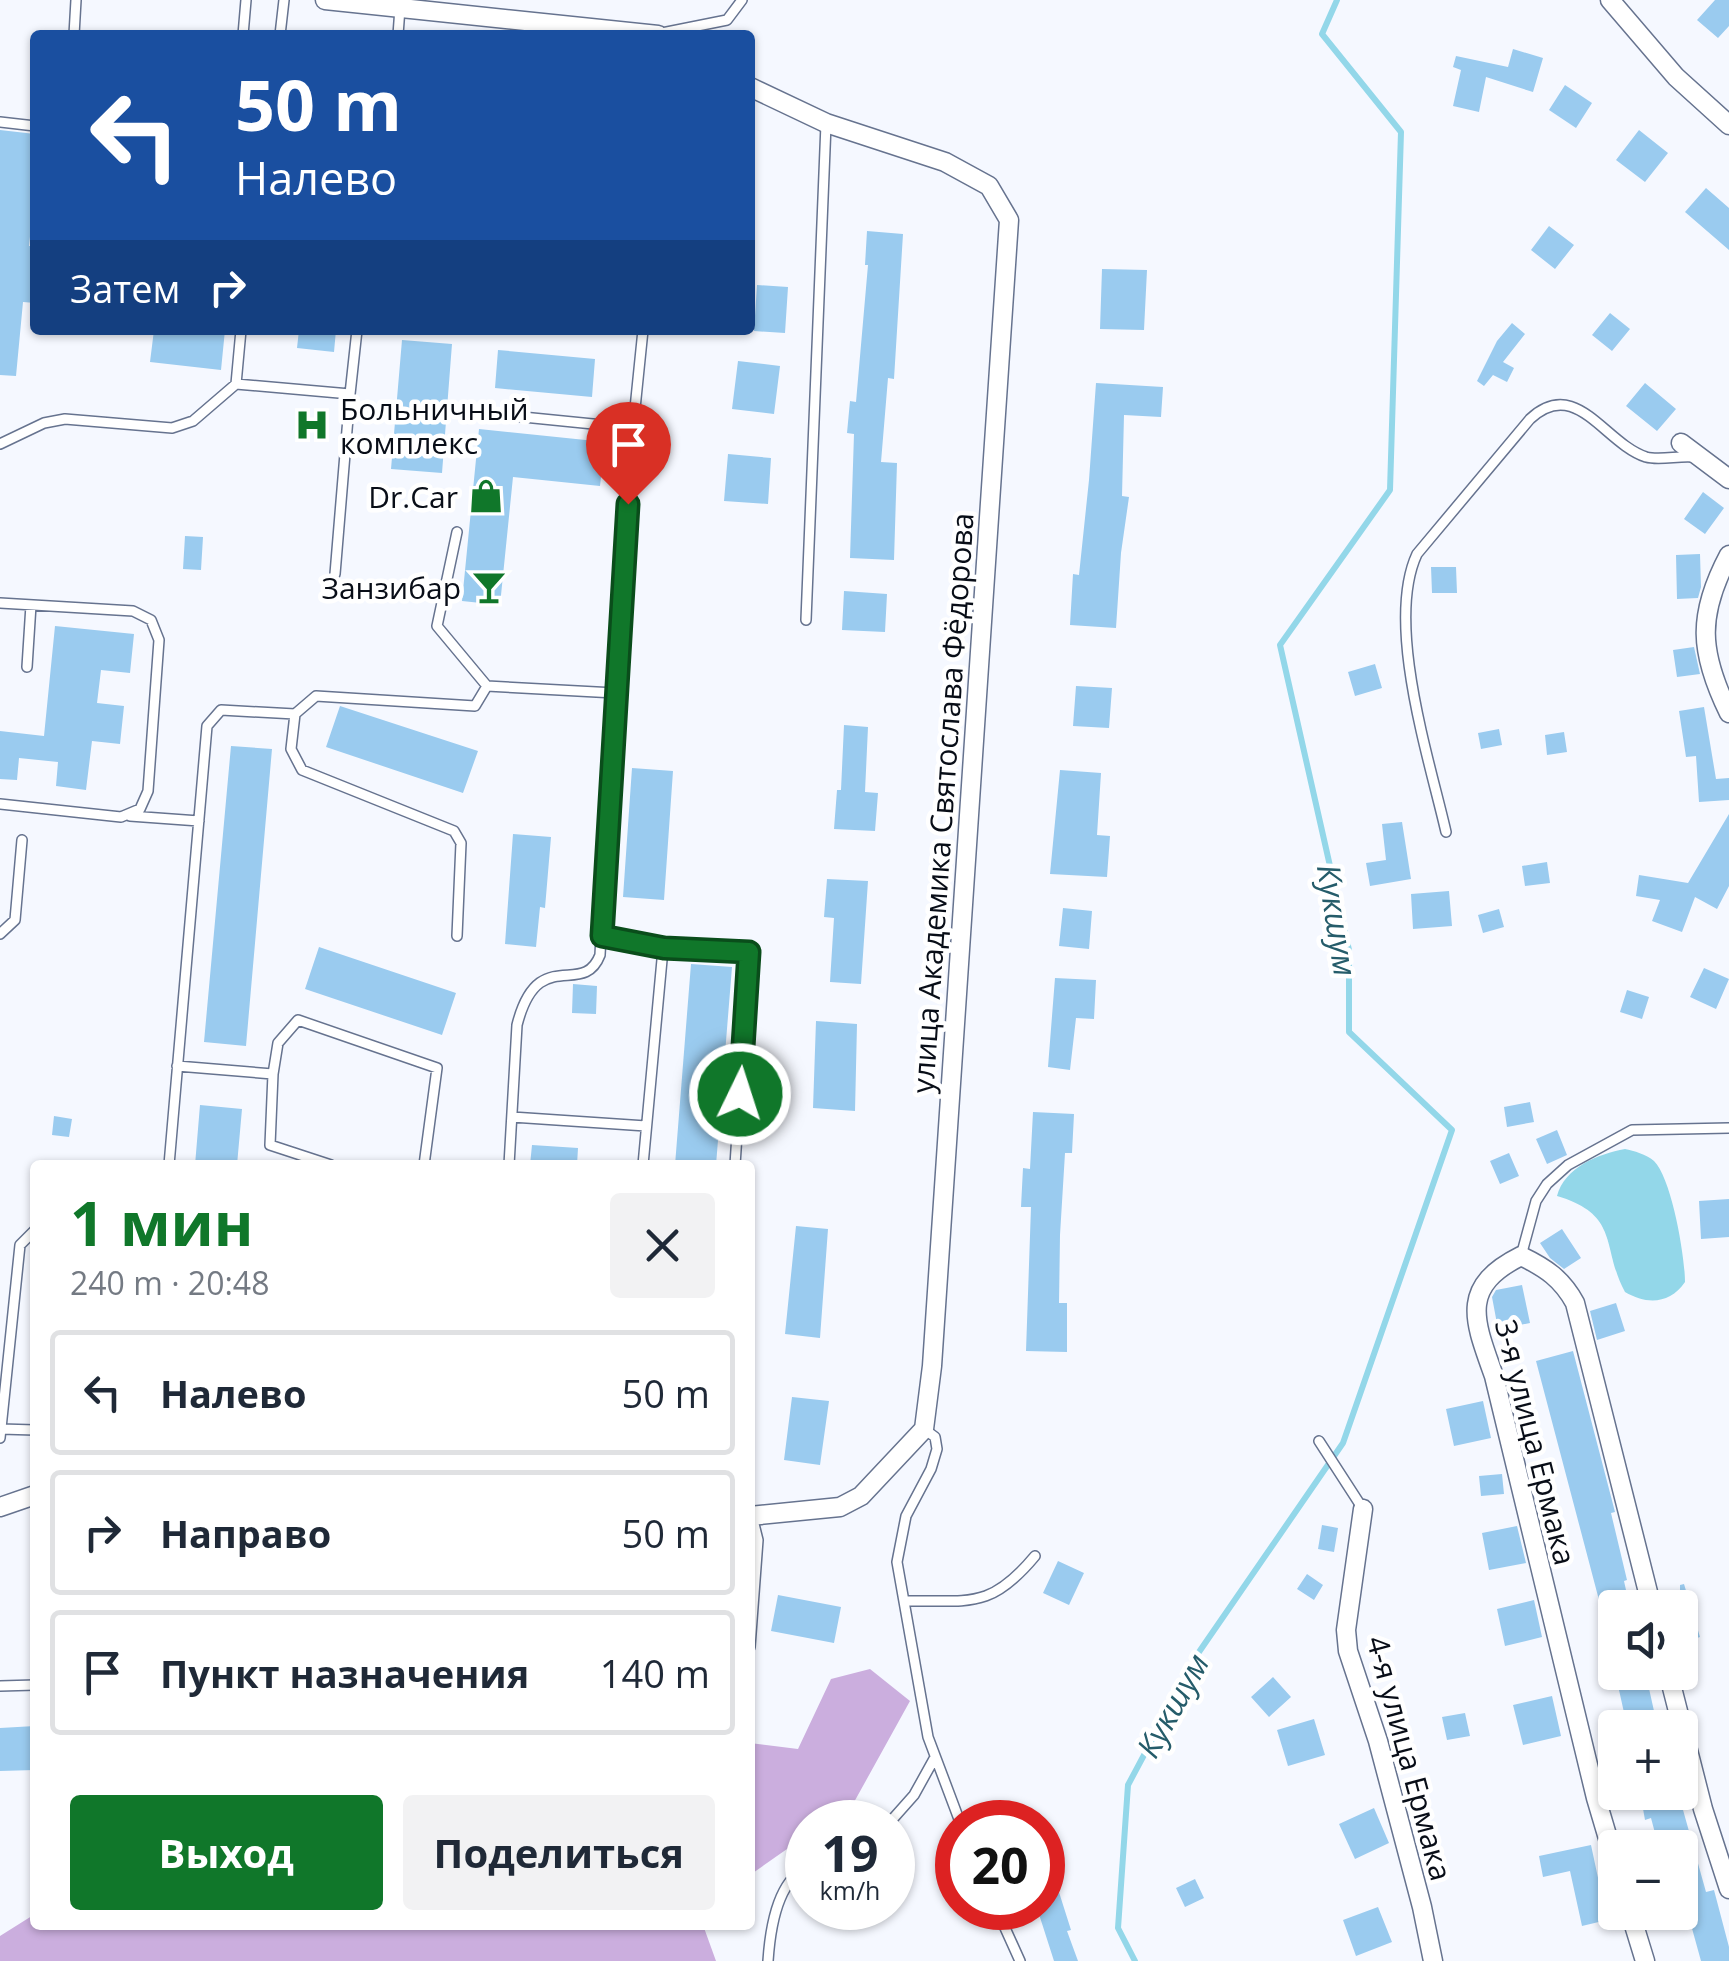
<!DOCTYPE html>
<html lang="ru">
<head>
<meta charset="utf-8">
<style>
  body { margin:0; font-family:"Open Sans",sans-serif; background:#f2f2f3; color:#1f2937; height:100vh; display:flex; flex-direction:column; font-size:38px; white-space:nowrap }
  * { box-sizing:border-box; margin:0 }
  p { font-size:32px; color:#747a83 }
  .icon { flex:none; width:55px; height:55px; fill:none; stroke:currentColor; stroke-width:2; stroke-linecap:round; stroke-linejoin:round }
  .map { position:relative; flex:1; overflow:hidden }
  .drawer { position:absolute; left:30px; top:1160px; width:725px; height:770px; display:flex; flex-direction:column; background:#fff; border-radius:10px; box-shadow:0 2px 8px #0004 }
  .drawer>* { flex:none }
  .hud { position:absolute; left:30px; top:30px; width:725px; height:305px; border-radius:10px; box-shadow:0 2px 8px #0004; background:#1a4fa0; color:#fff; overflow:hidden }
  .tools { position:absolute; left:1598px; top:1590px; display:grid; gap:20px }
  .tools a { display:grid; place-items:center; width:100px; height:100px; border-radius:10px; background:#fff; box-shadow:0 2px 8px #0004; font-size:50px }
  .speed { position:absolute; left:785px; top:1800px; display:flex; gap:20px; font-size:50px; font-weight:700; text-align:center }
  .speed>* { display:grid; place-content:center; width:130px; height:130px; border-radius:50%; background:#fff; box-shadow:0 2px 8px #0004; line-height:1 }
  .speed small { font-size:25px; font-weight:400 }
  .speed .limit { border:15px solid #d22; background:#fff; color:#111 }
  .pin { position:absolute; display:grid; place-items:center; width:85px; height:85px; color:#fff; margin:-102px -42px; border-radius:50% 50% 50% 0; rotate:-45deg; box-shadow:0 0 10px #0007 }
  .pin .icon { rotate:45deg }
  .me { position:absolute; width:110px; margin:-55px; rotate:4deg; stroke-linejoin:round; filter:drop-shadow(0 0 8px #0008) }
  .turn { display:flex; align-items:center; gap:35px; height:210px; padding:0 40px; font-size:45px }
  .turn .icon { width:130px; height:130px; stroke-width:2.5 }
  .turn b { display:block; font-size:70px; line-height:85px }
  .then { display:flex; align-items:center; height:95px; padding:0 40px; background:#0003; gap:20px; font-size:38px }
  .round { display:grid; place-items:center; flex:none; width:105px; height:105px; border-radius:10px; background:#f2f2f3 }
  .headline { display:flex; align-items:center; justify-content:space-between; height:170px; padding:0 40px }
  h1 { font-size:60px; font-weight:700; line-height:75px; color:#10772a }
  .primary-button { display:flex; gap:20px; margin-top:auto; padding:20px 40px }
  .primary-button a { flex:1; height:115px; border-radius:10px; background:#10772a; color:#fff; font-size:40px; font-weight:700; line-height:115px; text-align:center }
  .primary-button a+a { background:#f2f2f3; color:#1f2937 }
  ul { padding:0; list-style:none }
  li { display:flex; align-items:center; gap:30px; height:125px; margin:0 20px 15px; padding:0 20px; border:5px solid #e0e1e3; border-radius:10px }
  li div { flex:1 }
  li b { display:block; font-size:38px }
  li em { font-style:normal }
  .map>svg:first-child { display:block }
  .forest { fill:#cbaede }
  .water { fill:#93d7e9 }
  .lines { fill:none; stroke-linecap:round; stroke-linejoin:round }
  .stream { stroke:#93d7e9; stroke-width:6 }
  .building { fill:#9acbef }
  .service-casing { stroke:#66738f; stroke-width:12 }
  .minor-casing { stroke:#66738f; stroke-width:21 }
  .service { stroke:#fff; stroke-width:9 }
  .minor { stroke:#fff; stroke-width:18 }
  .route-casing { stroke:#0a4d1b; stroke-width:25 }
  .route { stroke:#10772a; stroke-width:18 }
  .labels { text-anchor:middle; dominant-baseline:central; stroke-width:9; stroke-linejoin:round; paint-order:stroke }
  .poi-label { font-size:30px; fill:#080d17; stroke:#fff; text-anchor:end }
  .street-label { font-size:30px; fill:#080d17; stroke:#fff }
  .water-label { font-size:32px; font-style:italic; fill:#255c6a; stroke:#fff }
</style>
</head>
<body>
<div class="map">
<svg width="1729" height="1961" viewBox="0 0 1729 1961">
  <rect width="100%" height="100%" fill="#f5f8ff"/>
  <path class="forest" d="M870,1669L910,1701L853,1804L826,1822H808L807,1835L750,1875V1743L798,1749L831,1679Z
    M35,1914V1925H703L716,1961H0V1936Z"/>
  <path class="water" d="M1625,1149C1634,1151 1646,1154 1654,1161C1672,1179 1685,1257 1685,1282C1670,1304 1647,1305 1625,1292C1601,1248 1621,1215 1557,1196C1565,1167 1598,1154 1625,1149Z"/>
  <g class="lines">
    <path class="stream" d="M1135,1961L1118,1928L1128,1785L1199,1652L1343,1443L1452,1130L1349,1032V950L1280,645L1390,490L1401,132L1322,34L1337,0"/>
  </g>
  <path class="building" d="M1715,0H1729V26L1718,38L1697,20Z
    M1513,49L1543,58L1533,92L1486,77L1479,112L1453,106L1461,70L1453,67L1456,56L1508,67Z
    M1565,85L1592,103L1576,128L1549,110Z
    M0,130L35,134V190L29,246H35V303L23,302L16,376L0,375Z
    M1639,130L1668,153L1645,182L1616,160Z
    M1706,188L1729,208V250L1685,212Z
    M1549,226L1574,245L1555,269L1531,250Z
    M867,231L903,234L894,379L888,378L881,462L897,463L894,560L850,558L854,434L847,433L850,401L856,402L868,265H865Z
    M1102,269L1147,270L1144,330L1100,329Z
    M757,285L788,287L785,333L754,331Z
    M1610,313L1630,329L1612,351L1592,335Z
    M1512,323L1525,334L1503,362L1514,368L1507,382L1493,375L1484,386L1477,381L1497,341Z
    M154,330H225L221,370L150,362Z
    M299,330H336L334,352L297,348Z
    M402,340L452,344L442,473L391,469Z
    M498,350L595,359L592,397L495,388Z
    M738,361L780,366L774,414L732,409Z
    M1096,383L1163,387L1161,417L1124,415L1122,496L1129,497L1121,553L1116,628L1070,625L1073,574L1079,575L1089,480Z
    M1645,383L1676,409L1657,431L1626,406Z
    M479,429L605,442L600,486L513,477L500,605L462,601Z
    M728,454L771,458L768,504L724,501Z
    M1703,492L1724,508L1705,534L1684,519Z
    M185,536L203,537L201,570L183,569Z
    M1700,554L1701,587L1698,598L1677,599L1676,555Z
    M1431,567H1456L1457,593H1432Z
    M844,591L887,594L885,632L842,630Z
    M55,626L134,634L130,673L101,670L97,703L124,706L120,744L92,741L86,790L56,786L58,762L19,758L17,780L0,779V731L44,736Z
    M1694,647L1700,674L1677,677L1673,650Z
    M1375,664L1382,688L1355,696L1348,672Z
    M1076,686L1112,688L1109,728L1073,726Z
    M340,706L478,751L463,793L326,747Z
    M1704,707L1716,779L1729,778V800L1699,802L1696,756L1686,757L1679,711Z
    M844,725L868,727L865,792L878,793L875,831L834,829L837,790H841Z
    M1499,729L1502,745L1481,749L1478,733Z
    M1564,732L1567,752L1547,755L1545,735Z
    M231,746L272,749L246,1046L204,1042Z
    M632,768L673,771L664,900L623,897Z
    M1060,770L1101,773L1097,835L1110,836L1107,877L1050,874Z
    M1729,814V886L1717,909L1695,897L1682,932L1652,921L1660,900L1636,896L1639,875L1688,883Z
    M1402,822L1411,879L1370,886L1366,863L1386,860L1382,824Z
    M513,834L551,837L545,908L540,907L536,947L505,944Z
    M1547,862L1550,883L1525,886L1522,866Z
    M827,879L868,881L861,984L830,982L834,918L824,917Z
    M1449,891L1452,926L1413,929L1411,894Z
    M1063,908L1092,911L1089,949L1059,946Z
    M1499,909L1504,927L1483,933L1478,915Z
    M319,947L456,993L442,1035L305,989Z
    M691,964L732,967L716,1165H675Z
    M1704,968L1729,979L1716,1009L1690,997Z
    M1055,978L1096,980L1094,1019L1076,1018L1070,1070L1048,1067Z
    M573,984L597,986L596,1014L572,1013Z
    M1627,990L1649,997L1642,1019L1620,1012Z
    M816,1021L857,1024L855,1111L813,1108Z
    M1530,1102L1534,1122L1507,1127L1504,1107Z
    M200,1105L242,1109L237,1165H195Z
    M1033,1112L1074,1114L1072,1153H1065L1060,1235L1059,1303H1067V1352L1026,1351L1031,1207H1021L1023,1168L1030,1169Z
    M54,1116L72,1119L69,1137L52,1135Z
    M1557,1130L1567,1155L1547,1164L1536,1139Z
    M532,1145L578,1148L577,1165H530Z
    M1509,1153L1519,1176L1500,1184L1490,1161Z
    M1729,1199V1237L1701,1239L1699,1201Z
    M796,1226L828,1229L820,1338L785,1334Z
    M1562,1229L1581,1258L1564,1269L1550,1258L1540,1243Z
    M1522,1285L1530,1323L1498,1329L1492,1297L1496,1290Z
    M1616,1303L1625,1331L1597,1340L1590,1311Z
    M1573,1351L1615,1512L1611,1513L1627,1580L1624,1581L1630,1608H1615V1638H1609L1536,1361Z
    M792,1397L829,1401L820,1465L784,1460Z
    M1483,1401L1491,1438L1454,1446L1446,1409Z
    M1502,1474L1504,1494L1481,1496L1479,1476Z
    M1322,1525L1338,1528L1334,1552L1318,1549Z
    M1517,1526L1526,1563L1489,1570L1482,1533Z
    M1058,1561L1084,1573L1069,1605L1043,1593Z
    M1307,1574L1323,1585L1314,1600L1297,1589Z
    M1684,1584L1700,1637L1680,1644V1585Z
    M778,1595L841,1607L834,1643L771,1631Z
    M1534,1600L1542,1637L1505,1646L1497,1609Z
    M1646,1675L1656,1720L1627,1726L1617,1681Z
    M1273,1677L1291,1697L1269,1717L1251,1697Z
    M1552,1696L1561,1736L1523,1745L1513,1705Z
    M1465,1713L1470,1736L1447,1740L1442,1717Z
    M1314,1719L1325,1755L1288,1766L1277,1730Z
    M35,1726V1770L0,1771V1728Z
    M1640,1792H1678L1706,1892L1714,1890L1729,1947V1961H1701L1680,1885V1848H1659L1651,1818L1645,1820Z
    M1374,1808L1389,1843L1355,1859L1339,1824Z
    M1591,1845L1607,1920L1582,1926L1570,1871L1543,1877L1539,1856Z
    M1195,1879L1204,1898L1185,1907L1176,1888Z
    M1058,1889L1071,1930L1067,1931L1078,1961H1054L1037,1908H1042V1894Z
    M1378,1907L1392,1942L1356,1956L1343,1920Z"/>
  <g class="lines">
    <g class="service-casing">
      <path id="service" d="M657,34L727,20L742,0
        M74,35L76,0
        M243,35L246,0
        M280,35L284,0
        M398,35L400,8
        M0,122L35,126
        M236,384L241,330
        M464,411L633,428
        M0,444L44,423L65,419L172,428L193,421L236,384L350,394L357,330
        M457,532L437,626L487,686
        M335,574L350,394
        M0,603L133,611L151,620L159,640L148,791L140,809L121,817L0,804
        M806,620L826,124
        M27,667L31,605
        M295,714L316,696L475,706L487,686L615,693
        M130,816L199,821
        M1446,832C1429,758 1385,623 1417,554L1530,419C1576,376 1604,443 1646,457C1660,461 1680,455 1694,457
        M0,934L15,920L22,840
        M602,936L663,949L749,952L735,1165
        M177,1066L273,1074L278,1043L298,1020L437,1068L424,1165
        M273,1074L270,1145L331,1165
        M512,1117L646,1126
        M169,1165L207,726L221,710L295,714L291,749L302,770L454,831L461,843L457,936
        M509,1165L517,1025C538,943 583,999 600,955L613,713L633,428L643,330
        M643,1165L663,949
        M1521,1256L1536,1201L1547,1184L1568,1165L1632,1130L1729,1128
        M1,1429L35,1430
        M924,1429L935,1437L937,1449L931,1469L906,1516L897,1562L928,1737L960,1822
        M0,1438L20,1245L35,1230
        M1319,1441L1363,1509
        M905,1601C970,1600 990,1610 1035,1556
        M750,1647L758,1540L752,1516
        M0,1686L35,1685
        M890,1822L914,1795L934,1759
        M996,1908L1020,1961
        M768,1961C770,1931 777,1880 808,1867"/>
    </g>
    <g class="minor-casing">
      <path id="minor" d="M325,0L658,35
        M1610,0L1676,77L1729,125
        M750,87L826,123L945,162L989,186L1009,220L932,1366L924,1429L861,1496L840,1507L750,1516
        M1681,443L1729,479
        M1729,555C1697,615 1699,652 1729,713
        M0,1507L35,1495
        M1363,1509L1346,1630L1348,1651L1378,1741L1422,1907L1433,1961
        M1668,1672L1703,1809L1729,1889
        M1615,1862L1596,1798L1494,1376C1474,1320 1459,1287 1521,1256C1546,1268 1562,1279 1575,1303L1652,1608
        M1630,1912L1645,1961"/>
    </g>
    <use href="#service" class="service"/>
    <use href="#minor" class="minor"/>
  </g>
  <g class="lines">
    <g class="route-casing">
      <path id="route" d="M628,504L602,936L664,948L749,952L740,1094"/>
    </g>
    <use href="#route" class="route"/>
  </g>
  <defs>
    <g id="hospital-bare" transform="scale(2.7)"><path d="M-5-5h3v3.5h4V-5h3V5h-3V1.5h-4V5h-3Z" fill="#10772a" stroke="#fff" stroke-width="2.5" paint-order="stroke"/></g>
    <g id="shop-bare" transform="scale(2.7)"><path d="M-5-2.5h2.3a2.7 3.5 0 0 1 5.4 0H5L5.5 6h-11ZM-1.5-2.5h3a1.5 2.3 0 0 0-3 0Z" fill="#10772a" stroke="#fff" stroke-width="2.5" paint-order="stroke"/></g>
    <g id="bar-bare" transform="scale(2.7)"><path d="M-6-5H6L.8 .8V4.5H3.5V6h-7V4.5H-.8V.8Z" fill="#10772a" stroke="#fff" stroke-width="2.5" paint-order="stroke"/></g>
  </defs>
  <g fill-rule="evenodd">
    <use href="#hospital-bare" x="312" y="425"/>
    <use href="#shop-bare" x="486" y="496"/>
    <use href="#bar-bare" x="489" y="587"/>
  </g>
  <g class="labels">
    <g class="poi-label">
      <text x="340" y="408" text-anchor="start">Больничный<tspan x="340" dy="34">комплекс</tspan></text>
      <text x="458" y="496">Dr.Car</text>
      <text x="461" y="587">Занзибар</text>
    </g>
    <g class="street-label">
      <text transform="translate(942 803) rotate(-86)">улица Академика Святослава Фёдорова</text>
      <text transform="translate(1536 1442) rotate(76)">3-я улица Ермака</text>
      <text transform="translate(1410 1758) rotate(75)">4-я улица Ермака</text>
    </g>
    <g class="water-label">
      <text transform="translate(1338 920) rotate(81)">Кукшум</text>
      <text transform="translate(1172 1705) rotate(-61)">Кукшум</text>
    </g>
  </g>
</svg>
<div class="tools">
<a><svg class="icon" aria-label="sound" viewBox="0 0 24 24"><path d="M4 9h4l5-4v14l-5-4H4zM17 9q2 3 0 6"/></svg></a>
<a>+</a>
<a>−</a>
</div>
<div class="speed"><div>19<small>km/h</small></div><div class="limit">20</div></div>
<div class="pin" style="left:628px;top:504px;background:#d93025"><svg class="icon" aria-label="arrive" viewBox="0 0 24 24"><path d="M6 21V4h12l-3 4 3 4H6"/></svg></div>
<svg class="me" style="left:740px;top:1094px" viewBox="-20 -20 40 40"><circle r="17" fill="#10772a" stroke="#fff" stroke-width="3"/><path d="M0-11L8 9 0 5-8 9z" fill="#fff"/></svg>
<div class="hud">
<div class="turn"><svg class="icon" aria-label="left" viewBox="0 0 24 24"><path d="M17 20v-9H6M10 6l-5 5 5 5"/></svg><div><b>50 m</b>Налево</div></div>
<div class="then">Затем<svg class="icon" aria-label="right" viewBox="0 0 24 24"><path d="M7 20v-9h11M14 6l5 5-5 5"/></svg></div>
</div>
<section class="drawer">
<div class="headline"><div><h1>1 мин</h1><p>240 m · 20:48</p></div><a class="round"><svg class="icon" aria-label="close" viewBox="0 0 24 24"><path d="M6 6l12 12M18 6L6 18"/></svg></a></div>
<ul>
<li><svg class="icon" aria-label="left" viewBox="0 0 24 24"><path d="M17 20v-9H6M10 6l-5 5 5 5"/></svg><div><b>Налево</b></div><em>50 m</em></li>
<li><svg class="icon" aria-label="right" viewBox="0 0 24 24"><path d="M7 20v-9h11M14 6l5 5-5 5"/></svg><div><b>Направо</b></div><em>50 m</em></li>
<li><svg class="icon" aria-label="arrive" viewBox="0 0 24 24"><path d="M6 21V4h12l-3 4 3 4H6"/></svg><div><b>Пункт назначения</b></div><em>140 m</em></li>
</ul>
<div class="primary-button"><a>Выход</a><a>Поделиться</a></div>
</section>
</div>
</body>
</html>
